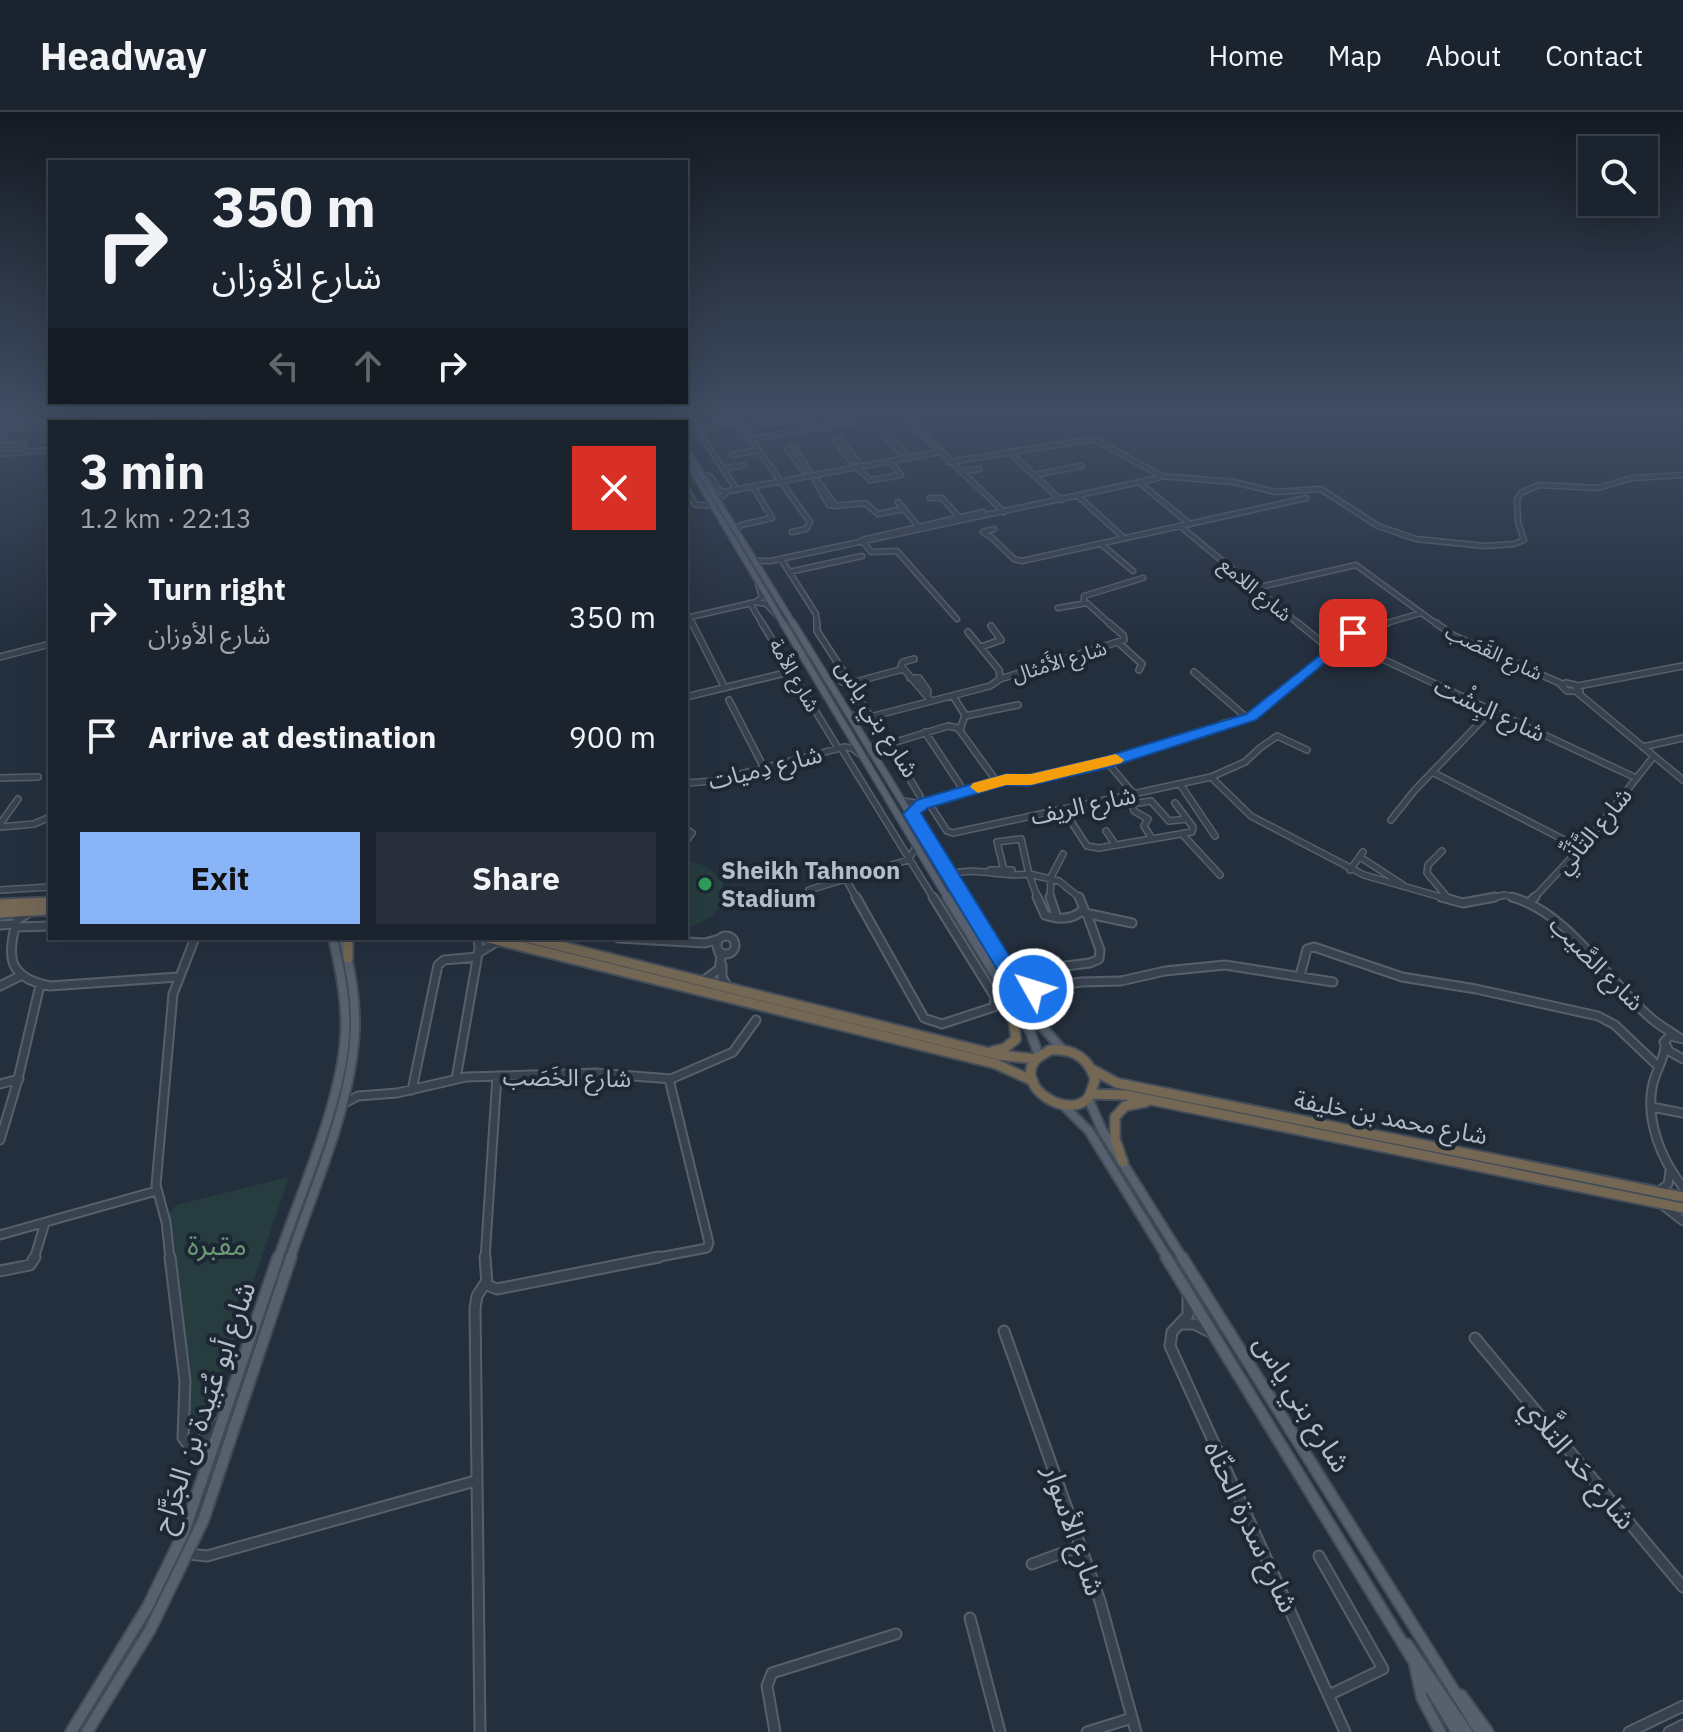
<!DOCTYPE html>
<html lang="en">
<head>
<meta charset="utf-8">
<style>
  body { margin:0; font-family:"IBM Plex Sans","Noto Sans Arabic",sans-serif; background:#282f3a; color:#f1f3f6; height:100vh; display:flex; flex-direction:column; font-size:30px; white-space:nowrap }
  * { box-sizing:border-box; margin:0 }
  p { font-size:26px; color:#a0a4aa }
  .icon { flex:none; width:44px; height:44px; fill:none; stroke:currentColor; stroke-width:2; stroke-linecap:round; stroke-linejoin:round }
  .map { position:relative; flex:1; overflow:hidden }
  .side { position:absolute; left:48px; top:308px; width:640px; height:520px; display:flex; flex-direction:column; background:#1b232e; border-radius:0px; box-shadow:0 8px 32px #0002,0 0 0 2px #39404a }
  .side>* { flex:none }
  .banner { position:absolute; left:48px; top:48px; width:640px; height:244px; border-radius:0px; box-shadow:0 8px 32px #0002,0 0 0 2px #39404a; background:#1b232e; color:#f1f3f6; overflow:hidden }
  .fabs { position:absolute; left:1578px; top:24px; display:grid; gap:16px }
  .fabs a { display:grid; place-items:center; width:80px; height:80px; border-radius:0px; background:#1b232e; box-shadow:0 8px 32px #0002,0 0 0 2px #39404a; font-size:40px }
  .pin { position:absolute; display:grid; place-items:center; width:68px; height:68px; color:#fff; margin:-34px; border-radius:16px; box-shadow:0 4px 12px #0006 }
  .me { position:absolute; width:88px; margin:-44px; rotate:309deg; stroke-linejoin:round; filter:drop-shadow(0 0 6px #0008) }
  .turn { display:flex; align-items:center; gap:28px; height:168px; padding:0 32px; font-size:36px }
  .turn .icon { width:104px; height:104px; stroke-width:2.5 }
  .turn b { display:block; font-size:56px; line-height:68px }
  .lanes { display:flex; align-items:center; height:76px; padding:0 32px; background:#0003; justify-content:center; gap:40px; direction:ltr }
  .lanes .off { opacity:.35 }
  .round { display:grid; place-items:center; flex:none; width:84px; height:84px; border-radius:0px; background:#282f3a }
  .overview { display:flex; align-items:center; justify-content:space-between; height:136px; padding:0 32px }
  h1 { font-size:48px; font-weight:800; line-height:60px }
  .button { display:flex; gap:16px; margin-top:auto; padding:16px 32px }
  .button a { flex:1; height:92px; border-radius:0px; background:#8ab4f8; color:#111; font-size:32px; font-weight:800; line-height:92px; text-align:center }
  .button a+a { background:#282f3a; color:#f1f3f6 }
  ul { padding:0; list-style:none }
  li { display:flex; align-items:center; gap:24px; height:120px; padding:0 32px }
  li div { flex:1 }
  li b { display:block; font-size:30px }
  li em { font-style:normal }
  header { display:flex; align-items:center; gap:48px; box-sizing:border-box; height:112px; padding:0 40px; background:#1b232e; border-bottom:2px solid #39404a }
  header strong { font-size:38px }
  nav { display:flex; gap:44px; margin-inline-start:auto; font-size:28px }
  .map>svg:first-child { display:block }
  .green { fill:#263c3f }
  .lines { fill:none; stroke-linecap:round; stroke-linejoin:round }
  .minor-far3-casing { stroke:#565f6c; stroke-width:7 }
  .minor-far2-casing { stroke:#565f6c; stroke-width:8 }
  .minor-far1-casing { stroke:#565f6c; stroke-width:11 }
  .minor-casing { stroke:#565f6c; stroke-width:13 }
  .major-far3-casing { stroke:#414a57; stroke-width:8 }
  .major-far2-casing { stroke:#414a57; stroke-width:9 }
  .major-far1-casing { stroke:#414a57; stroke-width:12 }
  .major-casing { stroke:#414a57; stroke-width:14 }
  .highway-casing { stroke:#434c59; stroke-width:13 }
  .minor-far3 { stroke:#38414e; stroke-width:4 }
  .minor-far2 { stroke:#38414e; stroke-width:5 }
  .minor-far1 { stroke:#38414e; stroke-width:7 }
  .minor { stroke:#38414e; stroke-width:9 }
  .major-far3 { stroke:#56606e; stroke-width:5 }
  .major-far2 { stroke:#56606e; stroke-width:6 }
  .major-far1 { stroke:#56606e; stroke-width:8 }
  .major { stroke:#56606e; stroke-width:10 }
  .highway { stroke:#746855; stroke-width:9 }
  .route { fill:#1a73e8; stroke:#114b97; stroke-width:2 }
  .slow { fill:#f59e0b }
  .leisure-dot { fill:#2e9e5b; stroke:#1d2633; stroke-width:3 }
  .labels { text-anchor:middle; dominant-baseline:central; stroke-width:8; stroke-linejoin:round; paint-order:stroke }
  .far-street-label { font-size:20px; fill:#b4bcc9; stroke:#1d2633 }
  .street-label { font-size:24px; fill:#b4bcc9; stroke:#1d2633 }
  .poi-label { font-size:24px; font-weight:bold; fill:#b4bcc9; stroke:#1d2633; text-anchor:start }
  .near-park-label { font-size:28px; fill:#6b9a76; stroke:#1d2633 }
  .near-street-label { font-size:28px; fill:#b4bcc9; stroke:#1d2633 }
</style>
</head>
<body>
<header>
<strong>Headway</strong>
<nav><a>Home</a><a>Map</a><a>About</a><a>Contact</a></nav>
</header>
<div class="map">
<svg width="1683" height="1620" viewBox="0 0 1683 1620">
  <rect width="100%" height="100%" fill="#242f3e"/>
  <path class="green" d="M686,732H691L690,749C741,762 732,804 686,816Z
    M289,1065L207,1307L190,1305L167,1104L176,1093Z"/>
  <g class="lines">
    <g class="minor-far3-casing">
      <path id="minor-far3" d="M554,303V310
        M612,303L615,310
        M641,303L645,310
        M688,303L737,378
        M733,303L810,410L806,417L792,420
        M903,303L1004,400
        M19,309L29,303
        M111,310L173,303
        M173,310L248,303
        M256,310L260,303
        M346,310L349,303
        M408,310L410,303
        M457,310L459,303
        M490,310L547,303
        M744,316L819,303
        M0,317L50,314
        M697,317L738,310
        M882,320H887L905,341L899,340Z
        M0,326L10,315
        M751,327L852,310
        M42,328L50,317
        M835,328H840L857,349H851Z
        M0,333L24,332
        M790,336L795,337L809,359L803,358L788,338Z
        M1009,340L1061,388
        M0,342L50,338
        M732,343L759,338
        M949,350L1094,327L1160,363L1158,366
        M856,355L870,368L901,363L890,349
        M723,357L744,353
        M960,360L979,357
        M703,363L711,365L718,377L724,380
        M1034,363L1081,354
        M1161,364L1234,370L1276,380L1321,377L1378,414L1416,427L1485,434L1514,432L1524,428L1518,410L1517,387L1521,381L1539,373L1598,376L1632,366L1683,363
        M815,369H818L835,393H829Z
        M1140,371L1190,412
        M686,376L695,392
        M1078,384L1124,426
        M930,386H942L959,405
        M718,388L728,379L940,340
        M898,390L918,414
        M697,393H713
        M834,394L865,391L878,402L904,397
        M1180,414L1300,513
        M736,418L741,413L772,406L753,375
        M987,423L983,420L994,417
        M990,424L1014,447L1022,449L1306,386
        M1101,432L1133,459
        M781,447L816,502L817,513
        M756,449H771L1158,366
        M789,460L862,444
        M1255,476L1356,453L1438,513
        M756,490L762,485L758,472
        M1084,490V484L1143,466
        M750,491L763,513
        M1058,496L1087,491L1111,513
        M689,505L693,513
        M686,506L756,490L766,492L779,505
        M957,507L897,439L871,440L862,428L983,400
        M1380,513L1421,501"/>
    </g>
    <g class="minor-far2-casing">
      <path id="minor-far2" d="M692,511L725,576
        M762,511L838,636
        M817,511V519L843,559L841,569L852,575L870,604
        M1298,511L1332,539
        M1436,511L1454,524L1562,572
        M968,520L999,558L1000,567
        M1344,529L1636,666
        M1119,531L1142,552L1139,558
        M981,535L1001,528L991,514
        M0,545L50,532
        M914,547L903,550L901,554L931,589
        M1194,560L1247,606
        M910,566H919L928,579L927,584
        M1566,571L1575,573L1580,579H1567L1561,573Z
        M848,572L903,557
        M1578,574L1683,554
        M1578,581L1683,668
        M953,584L965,603L960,618
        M686,585L793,559
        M729,588L764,656
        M850,603L866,606L990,574L1000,567L1124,528L1123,523L1109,511
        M965,604L1018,593
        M925,620L964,679
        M1643,635L1683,626
        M841,636L934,787
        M1260,636L1277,624L1307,638
        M1107,650L1134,682
        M1432,660L1580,736
        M1211,665L1251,704L1364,763L1448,787
        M0,666L38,665
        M686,671L714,669L844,635L852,636L865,646
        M1180,672L1215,724
        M920,684L889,632L948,614L958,616L997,670
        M903,689L922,692L1006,667L1027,668L1068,660L1203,622L1222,612L1254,604L1357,519L1387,511
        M928,690L947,719L953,721L1211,665L1245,650L1260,636
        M1063,697L1087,734L1099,736L1192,720L1193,715L1175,691
        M1391,708L1414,679L1492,598
        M0,712L18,687
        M0,715L34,712L50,705
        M686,717L692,721L686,729
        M1106,719L1115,732
        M1183,723L1220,763
        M1151,725L1144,714L1148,707L1134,699L1132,692L1151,689L1169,709L1187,707
        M1442,739L1428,753L1427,761L1447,785
        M1360,745L1403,773
        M990,758H1012
        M1004,758L997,730L1021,727L1029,762
        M1350,758L1363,740
        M949,762C980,754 999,766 1029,762
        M1029,762L1038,787
        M1029,762L1059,769L1081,787
        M846,767L857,787
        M0,778L50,775
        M809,778L908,748L916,735
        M1050,787L1051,765L1063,742
        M1485,787L1505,783L1519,787
        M1533,787L1587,729L1654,644"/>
    </g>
    <g class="minor-far1-casing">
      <path id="minor-far1" d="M856,785L924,906L942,912L994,895L995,885L933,785
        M1037,785L1045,803C1059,808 1073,808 1084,797L1079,785
        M1050,785L1057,806
        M1441,785L1463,791L1495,785
        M1512,785C1571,802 1607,869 1652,907C1660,914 1670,919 1678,925
        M1530,790L1535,785
        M28,801L17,808C6,845 8,866 50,874L178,865
        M1085,801L1132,811
        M0,813L16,812
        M15,815L50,814
        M717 833a9 9 0 1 1 18 0a9 9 0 1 1-18 0Z
        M618,826L705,831L719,827
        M478,841L498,829
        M722,853V865L728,876
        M1300,864L1307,837L1314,835L1402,865L1476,877L1598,904L1615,913L1659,955
        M703,869L719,857L721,845L718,838
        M1016,872L1033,877L1081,870L1121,869L1165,859L1225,853L1333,870
        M0,874L22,863
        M1028,893L1033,877L1029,868L1033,858L1090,851L1099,847L1100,838L1087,802
        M1683,927L1670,924L1664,930L1669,939L1683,947
        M1665,934C1664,949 1654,961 1652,976C1646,1010 1662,1049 1683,1075
        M456,967L479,836L478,826
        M0,972L19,967
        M412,978L438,853L444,848L477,845
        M343,992L358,984L397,981L466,965L596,961L671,967L733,940L756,908
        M1652,995L1683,1001
        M0,1028L17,971L40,873
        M1659,1079L1668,1072L1670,1059
        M1665,1095L1683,1109
        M0,1123L156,1079
        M34,1147L45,1111
        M170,1147L166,1110L156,1073L173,882L195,826
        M485,1147L497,964
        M649,1147L707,1136L709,1131L669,967"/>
    </g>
    <g class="minor-casing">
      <path id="minor" d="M170,1145L185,1269L183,1326L187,1331H199L218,1311
        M485,1145L487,1173L497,1177L659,1145
        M0,1159L30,1153L35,1145
        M1188,1185V1203L1172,1220L1170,1234L1345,1620
        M1182,1212H1194L1208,1219
        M1004,1219L1100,1489L1136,1620
        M1475,1226L1683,1475
        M189,1442L207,1444L475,1369
        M1319,1444L1383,1557L1329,1583
        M1032,1452L1081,1434
        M970,1506L1000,1620
        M480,1620L475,1196L477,1184L486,1170
        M775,1620L767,1574L772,1561L896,1522
        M1087,1620L1132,1606
        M1629,1620L1683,1594
        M1669,1620L1683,1613"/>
    </g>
    <g class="major-far3-casing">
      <path id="major-far3" d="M658,303L663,310
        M665,303L669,310
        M0,313L152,303
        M686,337L794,513
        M686,348L784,513"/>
    </g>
    <g class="major-far2-casing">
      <path id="major-far2" d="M783,511L948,787
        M793,511L962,787"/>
    </g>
    <g class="major-far1-casing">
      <path id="major-far1" d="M947,785L1030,919L1039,944
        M961,785L1037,909L1062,937
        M1088,986L1102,1018L1183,1147
        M1063,993L1089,1019L1168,1147
        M278,1147C300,1082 341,991 345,924C347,890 340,858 333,826
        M290,1147C314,1076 352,992 355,917C356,886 350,856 343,826"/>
    </g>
    <g class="major-casing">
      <path id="major" d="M1166,1145L1457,1620
        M1182,1145L1480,1620
        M1407,1532L1467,1620
        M1415,1554L1422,1586L1440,1620
        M1461,1583L1488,1620
        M71,1620L148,1494L184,1420L278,1145
        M87,1620L150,1518L203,1409L291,1145"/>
    </g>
    <g class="highway-casing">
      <path id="highway" d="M0,792L50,790
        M0,801L50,798
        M348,826V846
        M488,826L996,952L1033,969
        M529,826L998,943L1036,947
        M1050,938C1073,936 1089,946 1095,968C1093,973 1091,982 1088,986C1068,1008 1017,976 1034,950C1037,945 1046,941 1050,938Z
        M993,939L1005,936L1016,927L1011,889
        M1093,958L1117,971L1683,1085
        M1091,982L1126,983L1683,1096
        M1123,1050L1115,1027V1005L1125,994L1146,990"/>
    </g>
    <use href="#minor-far3" class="minor-far3"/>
    <use href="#minor-far2" class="minor-far2"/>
    <use href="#minor-far1" class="minor-far1"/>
    <use href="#minor" class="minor"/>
    <use href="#major-far3" class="major-far3"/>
    <use href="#major-far2" class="major-far2"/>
    <use href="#major-far1" class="major-far1"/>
    <use href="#major" class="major"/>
    <use href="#highway" class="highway"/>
  </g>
  <linearGradient id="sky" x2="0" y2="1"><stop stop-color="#141a22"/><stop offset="0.57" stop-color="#3f4d63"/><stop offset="1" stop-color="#3f4d63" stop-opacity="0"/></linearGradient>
  <rect width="1683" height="530" fill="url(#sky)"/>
  <path class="route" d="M1353,517L1357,518V524L1256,608L1107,656L1027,674L1006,673L928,696L921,701L1023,866L1040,871L1043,877L1040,882L1033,885L1009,877L903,702L917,688L1006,662L1027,663L1105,645L1246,602Z"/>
  <path class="slow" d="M1116,642L1124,648L1121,651L1031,673H1006L978,681L970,675L973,671L1006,662H1031Z"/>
  <circle class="leisure-dot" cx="705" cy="772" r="8"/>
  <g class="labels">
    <g class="far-street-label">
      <text transform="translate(1256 477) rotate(40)">شارع اللامع</text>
      <text transform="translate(1494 540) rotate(25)">شارع القَصَب</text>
      <text transform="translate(1059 549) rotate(-17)">شارع الأَمْثال</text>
      <text transform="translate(795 563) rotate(60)">شارع الأمة</text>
    </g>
    <g class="street-label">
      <text transform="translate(1490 597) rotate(25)">شارع البِشْت</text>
      <text transform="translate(878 606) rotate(58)">شارع بني ياس</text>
      <text transform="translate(765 655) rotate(-14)">شارع دِميات</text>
      <text transform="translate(1083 693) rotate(-12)">شارع الريف</text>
      <text transform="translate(1593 718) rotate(-50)">شارع التَّأنِّي</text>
      <text transform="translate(1597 851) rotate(45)">شارع الصَّيب</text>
      <text transform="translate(567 965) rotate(1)">شارع الخَصَب</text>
      <text transform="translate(1391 1005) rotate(11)">شارع محمد بن خليفة</text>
    </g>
    <g class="poi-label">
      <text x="721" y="758">Sheikh Tahnoon<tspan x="721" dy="28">Stadium</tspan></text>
    </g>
    <g class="near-park-label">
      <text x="217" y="1132">مقبرة</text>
    </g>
    <g class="near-street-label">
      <text transform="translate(1303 1291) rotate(58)">شارع بني ياس</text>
      <text transform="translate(203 1295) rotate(-71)">شارع أبو عُبَيدة بن الجَرَّاح</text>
      <text transform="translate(1579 1351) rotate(50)">شارع حَد التلَّاي</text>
      <text transform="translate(1252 1414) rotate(65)">شارع سدرة الحنّاه</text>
      <text transform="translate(1075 1418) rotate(71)">شارع الأسوار</text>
    </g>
  </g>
</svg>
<div class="fabs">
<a><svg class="icon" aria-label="search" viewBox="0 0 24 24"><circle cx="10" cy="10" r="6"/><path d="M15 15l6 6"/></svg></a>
</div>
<div class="pin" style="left:1353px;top:521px;background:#d93025"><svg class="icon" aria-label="arrive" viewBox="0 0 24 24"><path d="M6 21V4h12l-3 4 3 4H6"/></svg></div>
<svg class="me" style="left:1033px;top:877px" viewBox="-20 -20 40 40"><circle r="17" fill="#1a73e8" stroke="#fff" stroke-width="3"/><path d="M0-11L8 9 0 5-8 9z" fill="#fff"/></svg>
<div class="banner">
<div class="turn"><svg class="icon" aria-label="right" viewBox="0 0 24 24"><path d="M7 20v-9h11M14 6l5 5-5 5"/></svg><div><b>350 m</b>شارع الأوزان</div></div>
<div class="lanes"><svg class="icon off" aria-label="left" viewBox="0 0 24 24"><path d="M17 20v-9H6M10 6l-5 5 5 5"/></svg><svg class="icon off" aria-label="ahead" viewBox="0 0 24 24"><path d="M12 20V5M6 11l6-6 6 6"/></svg><svg class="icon" aria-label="right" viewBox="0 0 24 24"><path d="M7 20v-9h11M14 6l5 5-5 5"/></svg></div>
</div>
<section class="side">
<div class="overview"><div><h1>3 min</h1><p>1.2 km · 22:13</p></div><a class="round" style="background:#d93025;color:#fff"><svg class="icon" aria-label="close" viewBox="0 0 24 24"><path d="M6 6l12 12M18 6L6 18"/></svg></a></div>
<ul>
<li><svg class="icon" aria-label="right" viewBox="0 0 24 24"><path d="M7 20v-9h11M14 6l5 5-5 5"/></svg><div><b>Turn right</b><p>شارع الأوزان</p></div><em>350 m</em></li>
<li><svg class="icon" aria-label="arrive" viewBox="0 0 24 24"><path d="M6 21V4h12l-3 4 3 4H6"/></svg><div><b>Arrive at destination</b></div><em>900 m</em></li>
</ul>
<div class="button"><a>Exit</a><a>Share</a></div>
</section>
</div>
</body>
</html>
